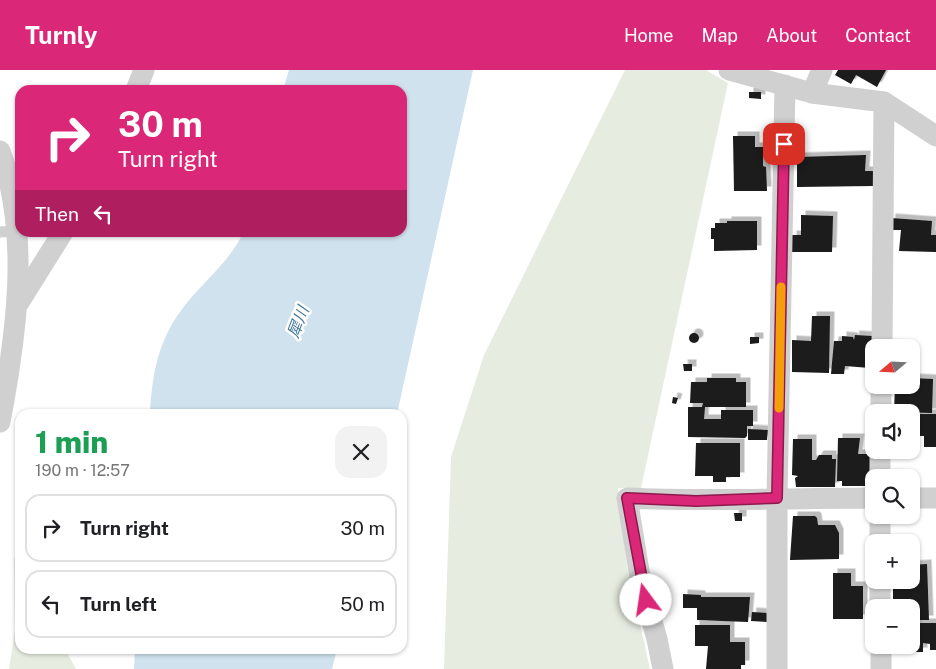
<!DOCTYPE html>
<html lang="en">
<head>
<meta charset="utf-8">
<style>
  body { margin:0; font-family:"Public Sans","Noto Sans JP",sans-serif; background:#f2f2f2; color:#202124; height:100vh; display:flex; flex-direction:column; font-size:19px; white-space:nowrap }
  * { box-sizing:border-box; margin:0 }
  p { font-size:16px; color:#757577 }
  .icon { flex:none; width:28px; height:28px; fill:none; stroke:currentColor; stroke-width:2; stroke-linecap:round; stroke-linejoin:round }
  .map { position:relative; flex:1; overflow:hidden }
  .side { position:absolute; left:15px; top:339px; width:392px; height:245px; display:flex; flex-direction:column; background:#fff; border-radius:15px; box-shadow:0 1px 4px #0004 }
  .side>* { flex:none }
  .hud { position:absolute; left:15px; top:15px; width:392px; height:152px; border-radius:15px; box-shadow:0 1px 4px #0004; background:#db2777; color:#fff; overflow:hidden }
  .needle { width:32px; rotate:251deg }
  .controls { position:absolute; left:865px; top:269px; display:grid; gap:10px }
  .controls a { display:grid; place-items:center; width:55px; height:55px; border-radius:10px; background:#fff; box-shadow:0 1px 4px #0004; font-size:25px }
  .pin { position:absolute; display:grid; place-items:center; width:42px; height:42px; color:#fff; margin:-21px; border-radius:10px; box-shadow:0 2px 8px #0006 }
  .me { position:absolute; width:55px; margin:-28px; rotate:346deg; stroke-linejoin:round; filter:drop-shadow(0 0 4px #0008) }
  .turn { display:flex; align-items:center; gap:18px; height:105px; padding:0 20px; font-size:22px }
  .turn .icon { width:65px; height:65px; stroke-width:2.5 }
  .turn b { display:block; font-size:35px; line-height:42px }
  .then { display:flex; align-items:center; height:48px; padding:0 20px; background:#0003; gap:10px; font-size:19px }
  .round { display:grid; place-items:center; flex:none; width:52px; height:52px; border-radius:15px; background:#f2f2f2 }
  .overview { display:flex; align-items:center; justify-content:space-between; height:85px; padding:0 20px }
  h1 { font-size:30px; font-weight:800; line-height:38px; color:#1e9e55 }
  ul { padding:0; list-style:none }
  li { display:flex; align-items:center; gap:15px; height:68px; margin:0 10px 8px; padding:0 10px; border:2px solid #e0e0e0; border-radius:15px }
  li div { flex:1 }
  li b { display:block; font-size:19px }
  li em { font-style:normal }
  header { display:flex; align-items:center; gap:30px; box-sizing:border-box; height:70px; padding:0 25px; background:#db2777; color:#fff }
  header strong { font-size:24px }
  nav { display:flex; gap:28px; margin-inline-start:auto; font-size:18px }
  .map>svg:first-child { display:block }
  .green { fill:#e6ecdf }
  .water { fill:#cfe2ee }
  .building { fill:#1a1a1a; filter:url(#shadow) }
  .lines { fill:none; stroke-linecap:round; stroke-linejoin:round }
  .service { stroke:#d0d0d0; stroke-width:11 }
  .minor { stroke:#d0d0d0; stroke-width:21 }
  .route-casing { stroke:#8e194d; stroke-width:12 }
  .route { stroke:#db2777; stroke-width:9 }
  .slow { stroke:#f59e0b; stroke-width:9 }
  .labels { text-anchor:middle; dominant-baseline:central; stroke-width:5; stroke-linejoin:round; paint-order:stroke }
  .water-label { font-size:16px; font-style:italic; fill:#3f7597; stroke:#fff }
</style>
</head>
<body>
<header>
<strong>Turnly</strong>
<nav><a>Home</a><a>Map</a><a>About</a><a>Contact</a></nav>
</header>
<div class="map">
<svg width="936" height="599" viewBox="0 0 936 599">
  <defs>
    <filter id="shadow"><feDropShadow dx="4.5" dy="-4.5" stdDeviation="0" flood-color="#0004"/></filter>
  </defs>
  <rect width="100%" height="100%" fill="#fff"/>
  <path class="green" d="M625,0H706L728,13L641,418H618L627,496L650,599H444L451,387L484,285Z
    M14,487L20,498V579H65L76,599H9L15,561Z"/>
  <path class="water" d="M289,0H473L397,344H150C152,302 159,267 186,234C205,210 230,191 243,163L402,162V20H283Z
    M135,579H337L332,599H134Z"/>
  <path class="building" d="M838,0H886L877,17L856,5L851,14L835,5Z
    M749,22H761V29L749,28Z
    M733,66H755V77H763V96L766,97L767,121H734Z
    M866,85L865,101H873V116L797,117V87Z
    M801,145L833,146L832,182H792V165H801Z
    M891,148L932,151L931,165H936V182L899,181L901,160H890Z
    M727,151H757V180L714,181V169H711V158H715V153H727Z
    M812,246H830L829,303L792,302V270L811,271Z
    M689 268a5 5 0 1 1 10 0a5 5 0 1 1-10 0Z
    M855,265L872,266L870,298L845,296L844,304H831L834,271H842V266L853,267L854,270Z
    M750,267H759V273L750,274Z
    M683,294H692V301H684Z
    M707,308H736V312H746V337H705L704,349H721V340H753V356H747V366L745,368L688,367V337H702L703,333H690L691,312H707Z
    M911,308L933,309L932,343L894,342L895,315H911Z
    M673,327L678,328L676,334L672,333Z
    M911,344H936V377H924V366H911Z
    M748,359L768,360L767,370H748Z
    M838,368H860L858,384H871L869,410H872L868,416H842V411H837Z
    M793,369H812V390H816L819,385H832V389H836L835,417H796L795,408L798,406L792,405Z
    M696,373H740V407H726V412H713V406H695Z
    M734,443H742V451H735Z
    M793,446H815L817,448L818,455H835L839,463V489L790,490Z
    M927,494L929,550H911V538H893V513H890V510H911V495Z
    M833,503H851V516H863V549H833Z
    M683,524L701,525V527H750L748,552L697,550V538H683Z
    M752,542L767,543V552L751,551Z
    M911,553H936V580H930V574L923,573V582H900V575H911Z
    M695,555H730V572H745V595H741V599H706L708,576H695Z"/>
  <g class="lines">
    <path class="service" d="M0,162L16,161"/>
    <path class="minor" d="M729,0L812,23L884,32L936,66
      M136,20L144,0
      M812,23L822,0
      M0,81C31,164 16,267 0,352
      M18,234L63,162
      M882,278L884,32
      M881,342V315
      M880,408V380
      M911,428H936
      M880,445V472
      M880,510V538
      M881,575V599
      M663,599L657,569L641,513L627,428C709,432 791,428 874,428
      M777,599V428L785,15"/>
  </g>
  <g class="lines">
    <g class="route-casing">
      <path id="route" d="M646,530L627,428L696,431L777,428L784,74"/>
    </g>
    <use href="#route" class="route"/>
    <path class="slow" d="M779,338L781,217"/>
  </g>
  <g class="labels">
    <g class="water-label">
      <text transform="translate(298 252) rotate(-69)">犀川</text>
    </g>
  </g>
</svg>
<div class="controls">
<a><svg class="needle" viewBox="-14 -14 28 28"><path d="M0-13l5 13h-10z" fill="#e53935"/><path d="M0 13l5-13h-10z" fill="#757577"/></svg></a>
<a><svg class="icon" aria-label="sound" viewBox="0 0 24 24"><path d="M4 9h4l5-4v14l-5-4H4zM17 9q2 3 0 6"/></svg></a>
<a><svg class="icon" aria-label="search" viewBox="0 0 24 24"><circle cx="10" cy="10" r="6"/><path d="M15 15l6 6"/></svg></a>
<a>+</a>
<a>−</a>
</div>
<div class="pin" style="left:784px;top:74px;background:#d93025"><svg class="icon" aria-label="arrive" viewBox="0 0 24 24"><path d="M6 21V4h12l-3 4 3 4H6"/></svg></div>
<svg class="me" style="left:646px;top:530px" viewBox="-20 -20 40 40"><circle r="19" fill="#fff"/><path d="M0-13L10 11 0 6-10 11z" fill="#db2777"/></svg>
<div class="hud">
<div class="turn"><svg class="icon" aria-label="right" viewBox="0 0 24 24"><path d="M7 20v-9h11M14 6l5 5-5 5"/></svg><div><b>30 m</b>Turn right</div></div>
<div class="then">Then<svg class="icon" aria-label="left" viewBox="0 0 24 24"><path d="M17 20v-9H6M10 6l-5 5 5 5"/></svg></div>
</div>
<section class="side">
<div class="overview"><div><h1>1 min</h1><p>190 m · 12:57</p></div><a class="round"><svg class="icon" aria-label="close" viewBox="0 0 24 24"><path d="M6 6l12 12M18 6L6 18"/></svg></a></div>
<ul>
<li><svg class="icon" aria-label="right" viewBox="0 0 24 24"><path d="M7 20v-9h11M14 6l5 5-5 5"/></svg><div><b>Turn right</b></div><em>30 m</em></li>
<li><svg class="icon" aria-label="left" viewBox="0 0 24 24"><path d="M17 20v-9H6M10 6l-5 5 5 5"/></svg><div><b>Turn left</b></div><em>50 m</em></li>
</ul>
</section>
</div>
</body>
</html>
